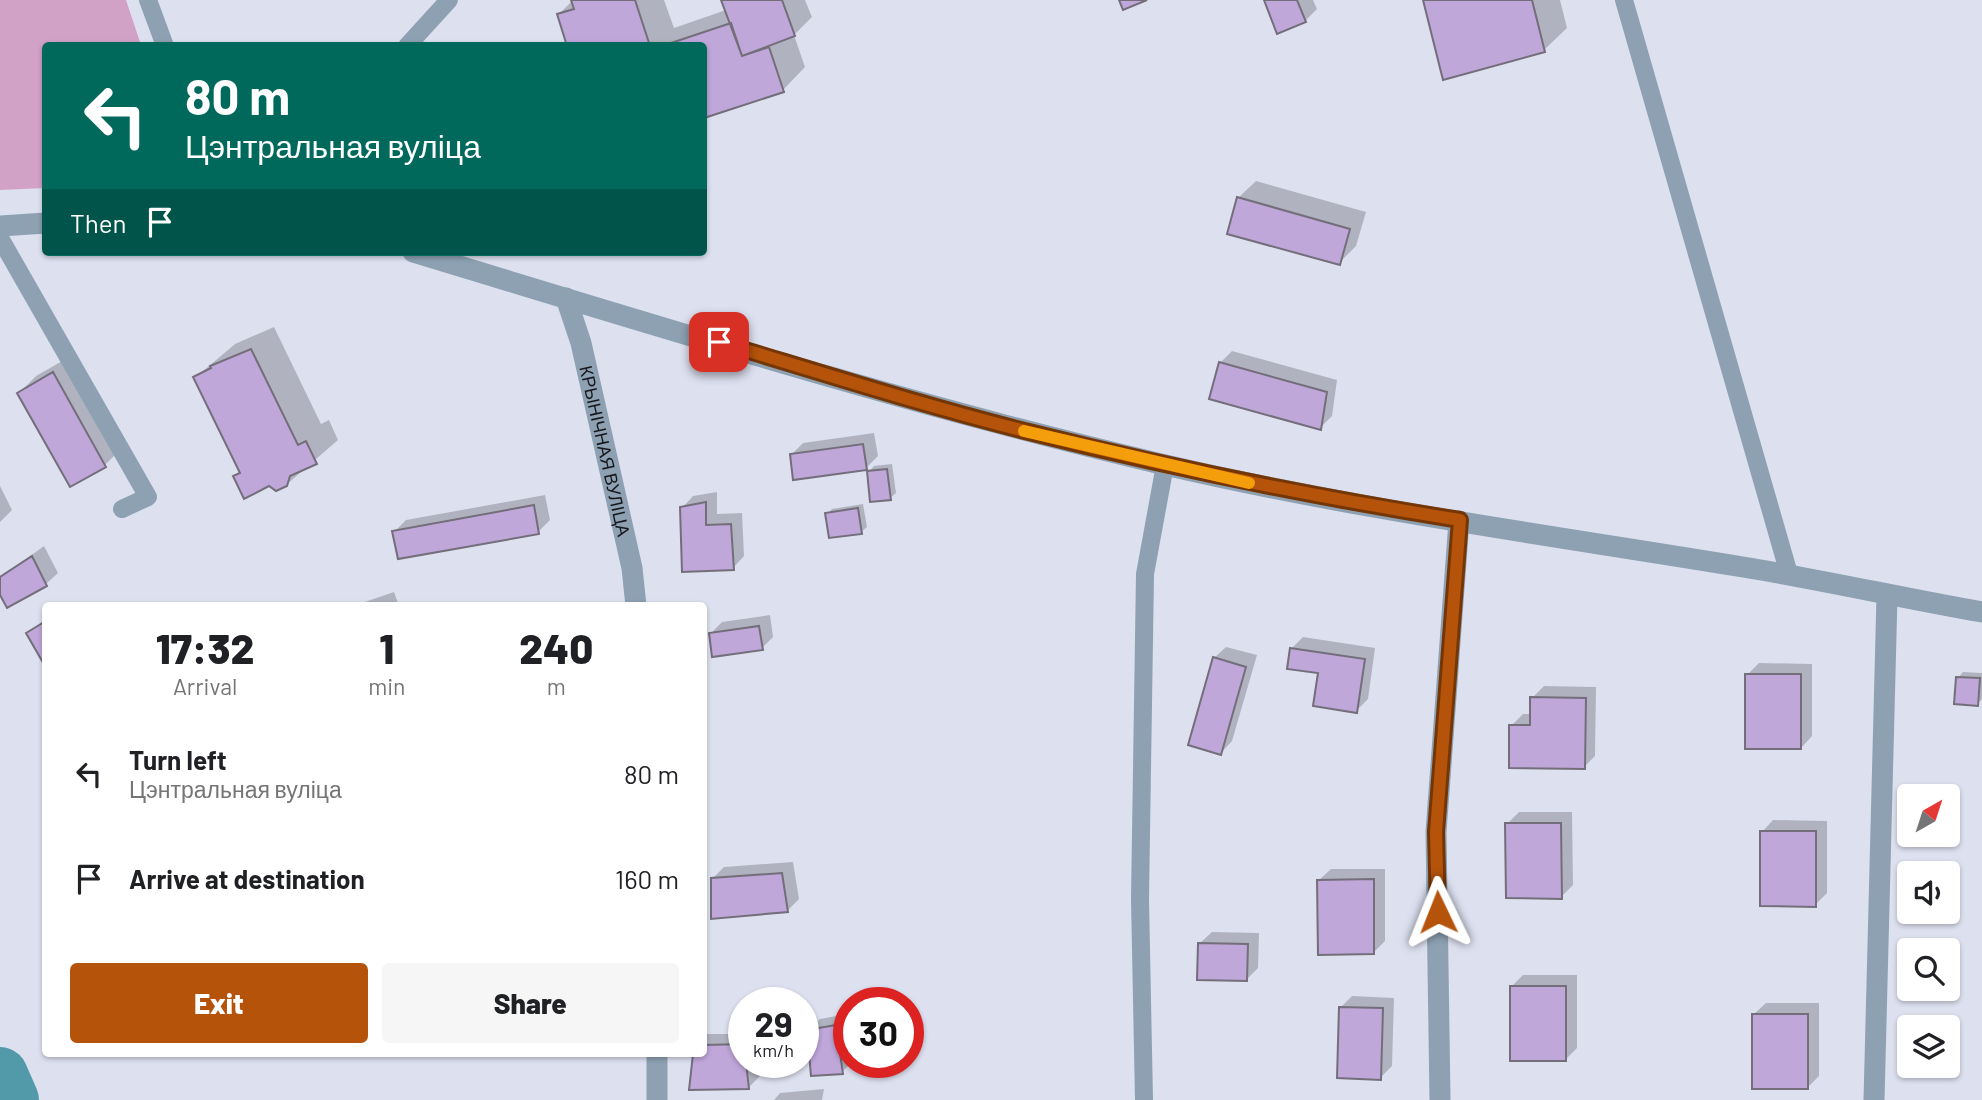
<!DOCTYPE html>
<html lang="en">
<head>
<meta charset="utf-8">
<style>
  body { margin:0; font-family:Barlow,sans-serif; background:#f6f6f6; color:#202124; height:100vh; display:flex; flex-direction:column; font-size:26px; white-space:nowrap }
  * { box-sizing:border-box; margin:0 }
  p { font-size:23px; color:#757577 }
  .icon { flex:none; width:38px; height:38px; fill:none; stroke:currentColor; stroke-width:2; stroke-linecap:round; stroke-linejoin:round }
  .map { position:relative; flex:1; overflow:hidden }
  .panel { position:absolute; left:42px; top:602px; width:665px; height:455px; display:flex; flex-direction:column; background:#fff; border-radius:7px; box-shadow:0 2px 5px #0004 }
  .panel>* { flex:none }
  .guide { position:absolute; left:42px; top:42px; width:665px; height:214px; border-radius:7px; box-shadow:0 2px 5px #0004; background:#00695c; color:#fff; overflow:hidden }
  .needle { width:46px; rotate:39deg }
  .controls { position:absolute; left:1897px; top:784px; display:grid; gap:14px }
  .controls a { display:grid; place-items:center; width:63px; height:63px; border-radius:7px; background:#fff; box-shadow:0 2px 5px #0004; font-size:35px }
  .speed { position:absolute; left:728px; top:987px; display:flex; gap:14px; font-size:35px; font-weight:700; text-align:center }
  .speed>* { display:grid; place-content:center; width:91px; height:91px; border-radius:50%; background:#fff; box-shadow:0 2px 5px #0004; line-height:1 }
  .speed small { font-size:18px; font-weight:400 }
  .speed .limit { border:10px solid #d22; background:#fff; color:#111 }
  .pin { position:absolute; display:grid; place-items:center; width:60px; height:60px; color:#fff; margin:-30px; border-radius:14px; box-shadow:0 4px 10px #0006 }
  .me { position:absolute; width:77px; margin:-38px; rotate:358deg; stroke-linejoin:round; filter:drop-shadow(0 0 5px #0008) }
  .turn { display:flex; align-items:center; gap:24px; height:147px; padding:0 28px; font-size:32px }
  .turn .icon { width:91px; height:91px; stroke-width:2.5 }
  .turn b { display:block; font-size:49px; line-height:60px }
  .then { display:flex; align-items:center; height:66px; padding:0 28px; background:#0003; gap:14px; font-size:26px }
  .eta { display:flex; justify-content:space-evenly; align-items:center; height:119px; text-align:center }
  .eta b { font-size:42px; font-weight:800; line-height:49px }
  .primary-button { display:flex; gap:14px; margin-top:auto; padding:14px 28px }
  .primary-button a { flex:1; height:80px; border-radius:7px; background:#b45309; color:#fff; font-size:28px; font-weight:800; line-height:80px; text-align:center }
  .primary-button a+a { background:#f6f6f6; color:#202124 }
  ul { padding:0; list-style:none }
  li { display:flex; align-items:center; gap:21px; height:105px; padding:0 28px }
  li div { flex:1 }
  li b { display:block; font-size:26px }
  li em { font-style:normal }
  .map>svg:first-child { display:block }
  .forest { fill:#d2a1c6 }
  .shadow { fill:#0003 }
  .lines { fill:none; stroke-linecap:round; stroke-linejoin:round }
  .river { stroke:#5299aa; stroke-width:56 }
  .building { fill:#bfa7da; stroke:#736e7a; stroke-width:2 }
  .service { stroke:#8da1b2; stroke-width:18 }
  .minor { stroke:#8da1b2; stroke-width:21 }
  .tertiary { stroke:#8da1b2; stroke-width:21 }
  .route-casing { stroke:#753606; stroke-width:18 }
  .route { stroke:#b45309; stroke-width:12 }
  .slow { stroke:#f59e0b; stroke-width:12 }
  .labels { text-anchor:middle; dominant-baseline:central; stroke-width:7; stroke-linejoin:round; paint-order:stroke }
  .street-label { font-size:18px; fill:#16171c; stroke:#fff }
</style>
</head>
<body>
<div class="map">
<svg width="1982" height="1100" viewBox="0 0 1982 1100">
  <rect width="100%" height="100%" fill="#dde0ef"/>
  <path class="forest" d="M0,0H126L141,45L46,46L45,188L0,190Z"/>
  <path class="shadow" d="M573,0H664L674,28L726,10L722,0H805L812,17L794,35L805,67L783,90L704,116V46H569L559,14Z
    M1266,0H1313L1317,9L1305,21Z
    M1424,0H1560L1567,28L1544,50Z
    M1256,181L1366,212L1356,246L1339,263L1238,198Z
    M274,327L321,424L329,420L338,440L286,485L235,477L241,471L196,377L235,344Z
    M1232,351L1337,380L1332,416L1320,428L1221,362Z
    M71,356L122,448L105,465L19,393L36,376Z
    M874,433L878,456L866,468L791,455L803,443Z
    M892,464L896,493L890,498L869,472L874,466Z
    M0,486L12,510L0,522Z
    M717,492V514L742,513L744,556L733,568L682,508L693,496Z
    M545,495L550,520L538,532H394L406,520Z
    M863,504L867,527L861,532L827,514L832,509Z
    M44,546L58,573L46,584L0,591V578Z
    M394,592L399,606H353Z
    M770,615L773,637L762,648L710,634L722,622Z
    M46,618V662L28,634Z
    M1303,637L1375,648L1368,699L1356,711L1320,672L1292,648Z
    M1226,647L1257,655L1232,741L1221,753L1214,658Z
    M1759,663L1812,664V736L1801,748L1747,675Z
    M1963,672L1982,673V699L1977,704L1958,678Z
    M1544,686L1596,687L1595,756L1584,767L1511,726L1523,714H1532V698Z
    M1519,812H1572L1573,885L1561,897L1507,824Z
    M1773,820L1827,821V893L1815,905L1762,832Z
    M793,862L799,899L787,911L713,878L724,867Z
    M1331,869H1385V941L1373,953L1319,880Z
    M1212,932L1259,933L1258,968L1246,980L1200,943Z
    M1523,975H1577V1048L1566,1059L1512,986Z
    M1352,996L1394,998L1392,1066L1380,1078L1340,1008Z
    M1766,1003H1819V1076L1808,1087L1754,1014Z
    M847,1014L849,1062H852L842,1072L808,1031L820,1019Z
    M707,1034H744V1062H760V1076L749,1087L691,1088L695,1054H704V1037Z
    M824,1089L822,1100H774L780,1093Z"/>
  <g class="lines">
    <path class="river" d="M0,1075L11,1100"/>
  </g>
  <path class="building" d="M571,0H635L650,46H567L557,14L574,9Z
    M721,0H782L795,36L742,56Z
    M1119,0H1147L1123,10Z
    M1264,0H1297L1306,22L1277,34Z
    M1423,0H1532L1545,52L1443,80Z
    M731,23L742,56L769,47L784,92L704,118V46H662Z
    M1237,197L1350,229L1340,265L1227,234Z
    M251,349L298,445L306,441L317,464L290,476L287,486L276,491L269,486L244,499L233,476L240,473L193,377L211,368L210,366Z
    M1219,362L1327,392L1321,430L1209,399Z
    M53,372L106,467L70,487L17,393Z
    M863,444L867,470L793,480L790,454Z
    M887,469L891,500L870,502L867,471Z
    M706,502V525L731,524L734,570L682,572L680,507Z
    M534,505L539,534L398,559L392,531Z
    M858,508L862,534L829,538L825,513Z
    M32,556L47,586L7,608L0,595V577Z
    M46,621V665L45,666L26,633Z
    M759,626L763,650L712,657L709,633Z
    M1290,648L1365,659L1357,713L1313,706L1318,673L1287,669Z
    M1213,657L1246,667L1221,755L1188,745Z
    M1745,674H1801V749H1745Z
    M1956,677L1980,678L1978,706L1954,704Z
    M1530,697L1586,698L1585,769L1509,768V725H1530Z
    M1505,823H1561L1562,899L1506,898Z
    M1760,831H1816V907L1760,906Z
    M782,873L788,912L711,919V878Z
    M1374,879V954L1318,955L1317,880Z
    M1198,943L1248,944L1247,981L1197,980Z
    M1510,986H1566V1061H1510Z
    M1339,1007L1383,1008L1381,1080L1337,1078Z
    M1752,1014H1808V1089H1752Z
    M836,1025L843,1074L811,1076L807,1030Z
    M744,1044L749,1089L689,1090L693,1054H704V1045Z"/>
  <g class="lines">
    <path class="service" d="M148,0L165,46
      M1624,0L1789,574
      M407,46L449,0
      M0,238L148,497L122,509
      M1144,1100L1140,899L1145,574L1165,465"/>
    <g class="minor">
      <path id="s1" d="M566,298L581,343L632,568L636,606"/>
      <path d="M657,1054V1100"/>
      <path d="M1440,1100L1436,832L1459,521"/>
      <path d="M1874,1100L1887,596"/>
    </g>
    <path class="tertiary" d="M0,226L46,223
      M413,252C661,327 909,405 1161,464C1353,509 1549,535 1743,567C1823,580 1902,598 1982,612"/>
  </g>
  <g class="lines">
    <g class="route-casing">
      <path id="route" d="M719,342C822,373 925,406 1029,432C1172,468 1315,497 1460,520L1436,832L1438,912"/>
    </g>
    <use href="#route" class="route"/>
    <path class="slow" d="M1024,431L1249,483"/>
  </g>
  <g class="labels">
    <g class="street-label">
      <text stroke="none"><textPath href="#s1" startOffset="158">КРЫНІЧНАЯ ВУЛІЦА</textPath></text>
    </g>
  </g>
</svg>
<div class="controls">
<a><svg class="needle" viewBox="-14 -14 28 28"><path d="M0-13l5 13h-10z" fill="#e53935"/><path d="M0 13l5-13h-10z" fill="#757577"/></svg></a>
<a><svg class="icon" aria-label="sound" viewBox="0 0 24 24"><path d="M4 9h4l5-4v14l-5-4H4zM17 9q2 3 0 6"/></svg></a>
<a><svg class="icon" aria-label="search" viewBox="0 0 24 24"><circle cx="10" cy="10" r="6"/><path d="M15 15l6 6"/></svg></a>
<a><svg class="icon" aria-label="layers" viewBox="0 0 24 24"><path d="M12 4l9 5-9 5-9-5zM3 14l9 5 9-5"/></svg></a>
</div>
<div class="speed"><div>29<small>km/h</small></div><div class="limit">30</div></div>
<div class="pin" style="left:719px;top:342px;background:#d93025"><svg class="icon" aria-label="arrive" viewBox="0 0 24 24"><path d="M6 21V4h12l-3 4 3 4H6"/></svg></div>
<svg class="me" style="left:1438px;top:912px" viewBox="-20 -20 40 40"><path d="M0-17L14 15 0 8-14 15z" fill="#b45309" stroke="#fff" stroke-width="4"/></svg>
<div class="guide">
<div class="turn"><svg class="icon" aria-label="left" viewBox="0 0 24 24"><path d="M17 20v-9H6M10 6l-5 5 5 5"/></svg><div><b>80 m</b>Цэнтральная вуліца</div></div>
<div class="then">Then<svg class="icon" aria-label="arrive" viewBox="0 0 24 24"><path d="M6 21V4h12l-3 4 3 4H6"/></svg></div>
</div>
<section class="panel">
<div class="eta">
<div><b>17:32</b><p>Arrival</p></div>
<div><b>1</b><p>min</p></div>
<div><b>240</b><p>m</p></div>
</div>
<ul>
<li><svg class="icon" aria-label="left" viewBox="0 0 24 24"><path d="M17 20v-9H6M10 6l-5 5 5 5"/></svg><div><b>Turn left</b><p>Цэнтральная вуліца</p></div><em>80 m</em></li>
<li><svg class="icon" aria-label="arrive" viewBox="0 0 24 24"><path d="M6 21V4h12l-3 4 3 4H6"/></svg><div><b>Arrive at destination</b></div><em>160 m</em></li>
</ul>
<div class="primary-button"><a>Exit</a><a>Share</a></div>
</section>
</div>
</body>
</html>
